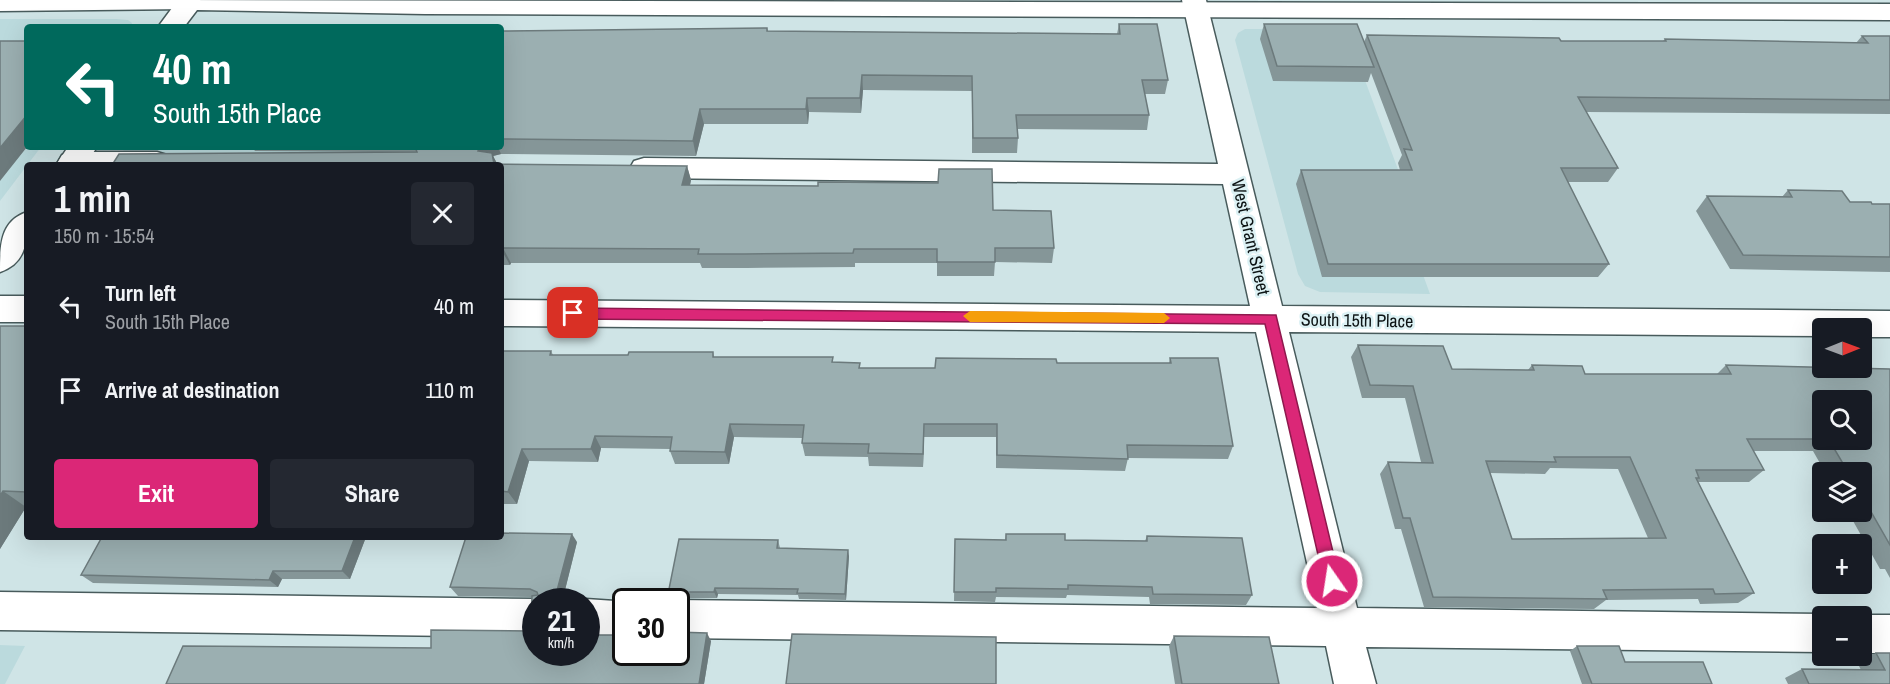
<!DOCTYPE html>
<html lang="en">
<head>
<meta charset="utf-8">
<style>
  body { margin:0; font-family:"Archivo Narrow",sans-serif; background:#242831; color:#f1f3f6; height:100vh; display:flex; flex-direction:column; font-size:22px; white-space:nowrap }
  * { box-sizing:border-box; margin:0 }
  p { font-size:20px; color:#9ea1a6 }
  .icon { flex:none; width:33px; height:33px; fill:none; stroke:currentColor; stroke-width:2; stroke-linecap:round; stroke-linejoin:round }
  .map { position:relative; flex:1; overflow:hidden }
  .side { position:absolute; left:24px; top:162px; width:480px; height:378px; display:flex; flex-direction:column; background:#171b24; border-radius:6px; box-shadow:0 6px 24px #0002 }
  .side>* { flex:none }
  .guide { position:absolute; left:24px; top:24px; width:480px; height:126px; border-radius:6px; box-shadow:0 6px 24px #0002; background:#00695c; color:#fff; overflow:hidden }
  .needle { width:39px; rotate:89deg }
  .fabs { position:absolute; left:1812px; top:318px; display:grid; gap:12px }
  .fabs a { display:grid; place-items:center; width:60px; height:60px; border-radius:6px; background:#171b24; box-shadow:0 6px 24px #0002; font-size:30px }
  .speed { position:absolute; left:522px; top:588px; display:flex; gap:12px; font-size:30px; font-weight:700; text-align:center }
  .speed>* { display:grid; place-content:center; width:78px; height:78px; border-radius:50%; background:#171b24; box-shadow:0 6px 24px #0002; line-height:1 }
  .speed small { font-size:15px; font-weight:400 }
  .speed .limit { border:3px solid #111; border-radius:9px; background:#fff; color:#111 }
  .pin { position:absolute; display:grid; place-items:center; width:51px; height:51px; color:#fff; margin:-26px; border-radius:12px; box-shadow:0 3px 9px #0006 }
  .me { position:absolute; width:66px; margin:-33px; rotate:347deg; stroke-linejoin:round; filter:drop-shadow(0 0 4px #0008) }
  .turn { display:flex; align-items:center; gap:21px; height:126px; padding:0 30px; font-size:27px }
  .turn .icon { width:78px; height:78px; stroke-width:2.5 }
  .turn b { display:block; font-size:42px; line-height:51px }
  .round { display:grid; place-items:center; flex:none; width:63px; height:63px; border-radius:6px; background:#242831 }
  .head { display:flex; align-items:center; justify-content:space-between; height:102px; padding:0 30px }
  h1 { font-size:36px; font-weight:700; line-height:45px }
  .primary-button { display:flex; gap:12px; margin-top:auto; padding:12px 30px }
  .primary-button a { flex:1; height:69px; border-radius:6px; background:#db2777; color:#fff; font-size:24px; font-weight:700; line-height:69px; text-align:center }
  .primary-button a+a { background:#242831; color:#f1f3f6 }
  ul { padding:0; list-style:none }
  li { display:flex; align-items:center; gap:18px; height:84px; padding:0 30px }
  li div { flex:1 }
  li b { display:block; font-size:22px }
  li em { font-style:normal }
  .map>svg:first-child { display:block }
  .built { fill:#bbdadd }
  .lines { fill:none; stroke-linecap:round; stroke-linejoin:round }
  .minor-casing { stroke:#485b5c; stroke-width:3 }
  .major-casing { stroke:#485b5c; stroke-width:3 }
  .minor { fill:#fff; fill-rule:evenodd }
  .major { fill:#fff; fill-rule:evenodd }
  .wall { fill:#859698; fill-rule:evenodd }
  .shaded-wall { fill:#6c7a7c }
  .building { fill:#9bafb1; stroke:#6c7a7c; stroke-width:1.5; fill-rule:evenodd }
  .route { fill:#db2777; stroke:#8e194d; stroke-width:1.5 }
  .slow { fill:#f59e0b }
  .labels { text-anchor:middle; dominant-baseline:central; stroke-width:5; stroke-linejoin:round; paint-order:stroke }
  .street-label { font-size:18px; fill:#0d1415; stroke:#dcf1f4 }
</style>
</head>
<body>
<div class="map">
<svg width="1890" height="684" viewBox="0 0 1890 684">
  <rect width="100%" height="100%" fill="#cfe4e6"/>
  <path class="built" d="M0,19H116L128,20L132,23L131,27H27V147H41L0,201Z
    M1245,29H1346L1403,183L1390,184L1430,294L1320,292L1305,286L1298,274L1235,40L1238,33Z
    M126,147H429L423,158L113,165Z
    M0,645L25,646L5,684H0Z"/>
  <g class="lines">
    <g class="minor-casing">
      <path id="minor" d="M0,0H200L201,2L198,7L189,9L0,11Z
        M1182,0H1206L1282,306L1890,311V337H1862V328H1822V336L1289,332L1357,608L1822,614L1829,616H1822V652L1366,647L1376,684H1334L1326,646L676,638V602H672L676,600L1317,608L1256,332L501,326V300L1250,306L1223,184L644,178L634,175L630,168L634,161L644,158L1218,164Z
        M72,152H157L167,155L171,162L170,165H59L58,162L62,155Z
        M0,296H27V322H0Z
        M0,592L536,599L542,602H536V637L0,630Z
        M586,599L630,602H626V638L586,637V602H580Z
        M1862,615H1890V653H1862V616H1857Z"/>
    </g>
    <g class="major-casing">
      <path id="major" d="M178,0L1890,4V20L425,14L197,10L184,27H158Z
        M68,147H97L85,165H56Z
        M27,212C27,237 29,262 0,272C0,246 0,221 27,212Z"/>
    </g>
    <use href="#minor" class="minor"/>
    <use href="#major" class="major"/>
  </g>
  <path class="wall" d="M1119,24L1168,80L1165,94H1145L1149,115L1147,130L1017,129L1018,138L1017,153H972V91L863,90L861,113L809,112L808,124H704L696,156L501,154L493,156L497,164L687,166L691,180L690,185L993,210L1054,248L1052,263L995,262L994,276H937V263H855V267L747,268H702L700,263H511L510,265H501V165L375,152L255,151L252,147H501V31L767,28L768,31L1117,34Z
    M1264,24L1364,42L1367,35L1561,41H1663L1665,39L1856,43L1862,36H1890V114L1586,112L1618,168L1608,182H1568L1609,264L1598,277H1322L1296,184L1301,170H1400L1398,163L1402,155L1371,73L1368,82L1273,81L1260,39Z
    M1788,190L1850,202L1872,204H1890V272L1730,269L1696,211L1707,196L1782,197Z
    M0,326H27V507H26L0,549Z
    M1358,345L1452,369L1528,370L1532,365L1585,374H1717L1726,365L1890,369V578L1885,569H1880L1848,512H1862V472H1825L1813,451H1753L1764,470L1749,482H1698L1754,593L1738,603L1700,604L1698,599L1606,600L1594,609L1424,607L1401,529H1395L1380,474L1388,462H1421L1405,398H1362L1351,357ZM1550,468L1618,469L1648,538L1512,539L1490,473L1545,474Z
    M501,351H551L553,355H628L713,352L714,357L860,363V368H935L1057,363H1169L1170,358L1233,446L1228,459L1128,458L1125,471L996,468V437H924L923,467L869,466L868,457L805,456L802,443L803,438L734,437L729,464H675L670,451V449L601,448L598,462L529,461L517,504H501Z
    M1006,534L1065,540L1145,541L1147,536L1252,595L1246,605L1150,604L1149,597L1067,595L1066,598L996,597L995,602L954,601L955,539L1005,540Z
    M102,537H366L350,579H282L278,587L93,583L81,575Z
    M778,540L780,548L849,556L846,600L799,599L798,595L718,594L717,598H676L671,600L672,602H665L669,596L668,594Z
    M577,542L562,602H536V652L711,641L704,684H166L431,648L531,631L532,597L458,596L450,587Z
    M1174,636L1279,684H1175L1169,646Z
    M1577,646L1625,662L1712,684H1582L1570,651Z
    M1876,653H1890V684H1788L1785,678L1802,669L1861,670L1857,662Z"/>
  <path class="shaded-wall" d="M862,75L863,90L861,113L860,98Z
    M807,98L809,112L808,124L806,109Z
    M700,109L704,124L696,156L693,141Z
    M27,115V147L0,181V148Z
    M480,147H498L501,154L493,156L498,165H495L478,151Z
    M687,166L691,180L687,200L682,185Z
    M503,248L511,263L510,265L502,251Z
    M730,424L734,437L729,464L725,452Z
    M924,424V437L923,467V454Z
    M595,436L601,448L598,462L591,449Z
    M522,449L529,461L517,504L508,492Z
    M3,491L26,507L0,549V496Z
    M572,534L577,542L562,602H554Z
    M355,537H366L350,579L342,571Z
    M848,550L849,556L846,600L845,594Z
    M273,571L282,579L278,587L269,580Z
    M715,588L718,594L717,598L714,592Z
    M673,592L676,598L671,600L672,602H670V596L668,594Z
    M707,633L711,641L704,684H699Z"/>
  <path class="building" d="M1119,24H1157L1168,80H1142L1149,115H1016L1018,138H973L972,76L862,75L860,98H807L806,109H700L693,141L501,139V31L767,28V31L1120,34Z
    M1264,24H1357L1374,67L1277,66Z
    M1367,35L1559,38L1561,41H1666L1665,39L1868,43L1862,36H1890V100L1578,97L1618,168H1561L1609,264H1328L1301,170H1412L1404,149L1412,150Z
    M0,41H27V115L0,148Z
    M415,147H480L478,151L492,153L494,164L687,166L682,185L818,186V182L938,183L939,169H992L993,210L1051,211L1054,248H995V262H937V249H854L853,253L744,254H698L699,249L503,248L502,251H501V165H112L119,154L417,152Z
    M1788,190L1842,191L1850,202H1871L1872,204H1890V257L1743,255L1707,196L1792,197Z
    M0,326H27V492L3,491L0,496Z
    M1358,345L1443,346L1452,369L1534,370L1532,365L1582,366L1585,374H1731L1726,365L1890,369V545L1862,496V472H1848L1829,440H1862V400H1822V439H1747L1764,470H1696L1699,478H1696L1754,593L1715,594L1713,589L1603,590L1607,599L1433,597L1410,518H1403L1388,462L1433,463L1413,386L1370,385ZM1554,457H1630L1666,538L1512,539L1486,461L1556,462Z
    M501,351H551L550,355H628L629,352H713V357H833L832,362L860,363L859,368H935L936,358L1056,359L1057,363H1171L1170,358H1218L1233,446L1127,445L1128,459L997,455V424H924L923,454L868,453L869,444L802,443L804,425L730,424L725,452L670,451L672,437L595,436L591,449H522L508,492L501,491Z
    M501,533L572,534L554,602H536V652H586V635H626V652H676V632L707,633L699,684H166L183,646L431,648V630L531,631L532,596L538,595L537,592L530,589L450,587L466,537H501Z
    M1006,534H1065V540L1147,541V536L1242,538L1252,595L1153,594L1152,587L1068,585V589L996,588V592H954L955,539L1006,540Z
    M102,537H355L342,571H273L269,580L81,575Z
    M679,539L778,540L777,548L848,550L845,594L797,593L798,589L715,588L714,592H673L668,594Z
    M666,595L670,596V602H665Z
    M792,634L996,637V684H786Z
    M1174,636L1269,637L1279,684H1182Z
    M1577,646H1619L1625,662H1703L1712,684H1592Z
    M1876,653H1890V684H1809L1802,669L1885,670Z"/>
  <path class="route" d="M573,308L1276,315L1340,581L1338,587L1332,589L1326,587L1324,581L1265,324L573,319L566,313Z"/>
  <path class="slow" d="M970,311L1164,313L1170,318L1164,323L970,322L963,316Z"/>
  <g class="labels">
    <g class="street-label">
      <text transform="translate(1251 237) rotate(77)">West Grant Street</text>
      <text transform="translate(1357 320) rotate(1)">South 15th Place</text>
    </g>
  </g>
</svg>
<div class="fabs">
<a><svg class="needle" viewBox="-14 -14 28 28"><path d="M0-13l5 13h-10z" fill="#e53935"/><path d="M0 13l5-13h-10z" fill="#9ea1a6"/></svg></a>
<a><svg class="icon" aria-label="search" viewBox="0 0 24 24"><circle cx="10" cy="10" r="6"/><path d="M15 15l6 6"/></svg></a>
<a><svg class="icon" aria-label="layers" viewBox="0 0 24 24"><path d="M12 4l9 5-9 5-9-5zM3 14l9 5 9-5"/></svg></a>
<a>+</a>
<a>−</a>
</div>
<div class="speed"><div>21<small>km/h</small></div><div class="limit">30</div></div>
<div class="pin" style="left:573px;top:313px;background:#d93025"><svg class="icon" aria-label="arrive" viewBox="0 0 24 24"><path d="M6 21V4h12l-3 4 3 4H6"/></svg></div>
<svg class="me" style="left:1332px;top:581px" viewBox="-20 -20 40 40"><circle r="17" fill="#db2777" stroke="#fff" stroke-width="3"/><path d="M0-11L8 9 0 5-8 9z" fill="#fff"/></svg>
<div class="guide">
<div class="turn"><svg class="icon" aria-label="left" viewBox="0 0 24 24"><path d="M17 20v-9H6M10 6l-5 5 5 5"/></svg><div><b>40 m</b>South 15th Place</div></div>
</div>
<section class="side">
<div class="head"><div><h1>1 min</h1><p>150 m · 15:54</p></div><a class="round"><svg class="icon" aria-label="close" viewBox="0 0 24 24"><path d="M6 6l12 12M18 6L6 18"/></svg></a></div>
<ul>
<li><svg class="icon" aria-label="left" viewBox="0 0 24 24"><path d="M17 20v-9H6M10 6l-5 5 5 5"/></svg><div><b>Turn left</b><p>South 15th Place</p></div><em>40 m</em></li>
<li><svg class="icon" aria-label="arrive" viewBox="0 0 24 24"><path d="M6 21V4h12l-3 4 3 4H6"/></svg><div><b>Arrive at destination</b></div><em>110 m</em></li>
</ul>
<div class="primary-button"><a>Exit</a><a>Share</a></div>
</section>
</div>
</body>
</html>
